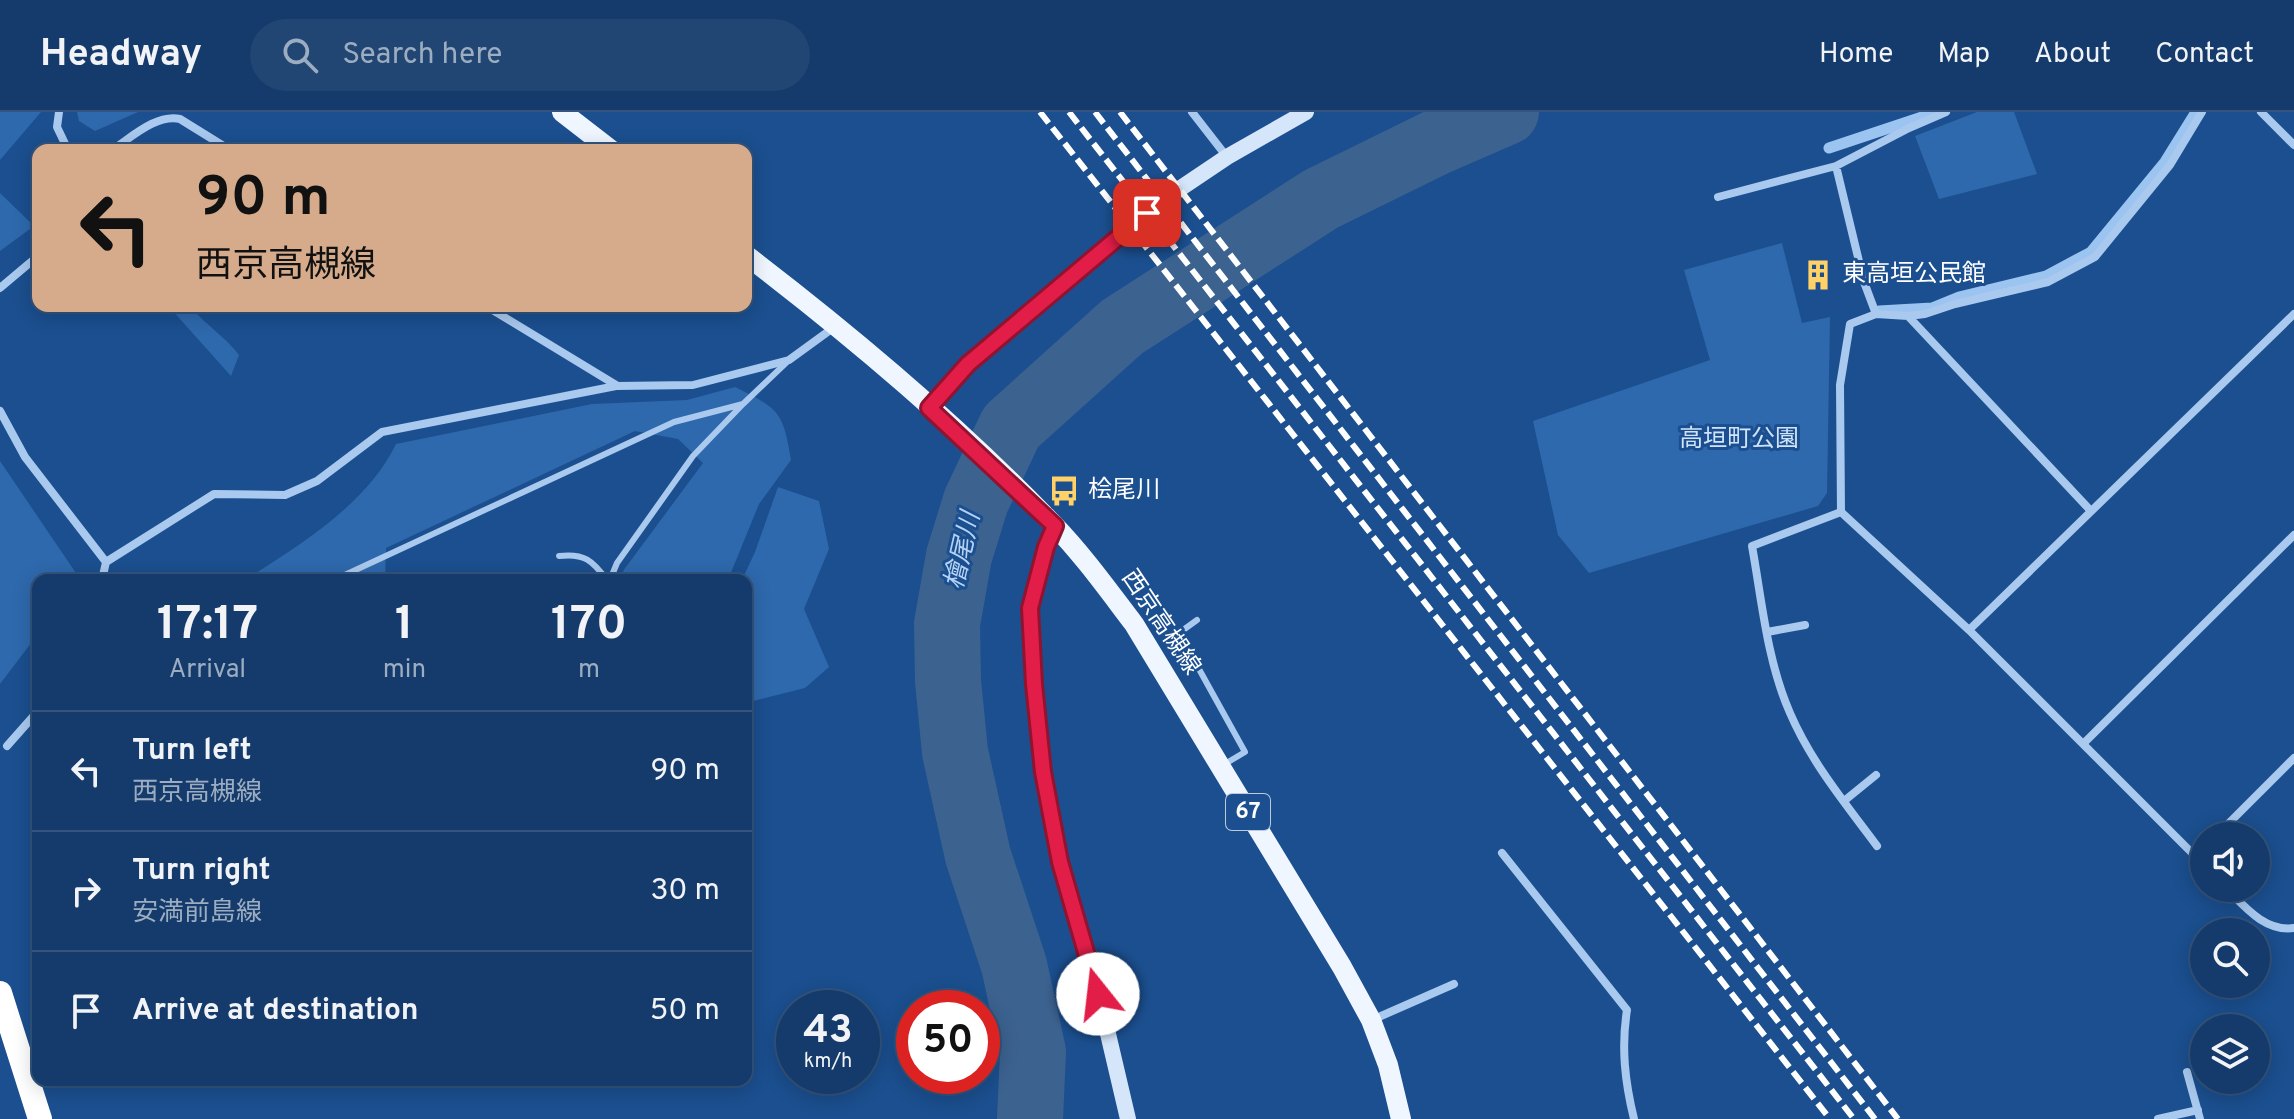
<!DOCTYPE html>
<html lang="en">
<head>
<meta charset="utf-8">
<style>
  body { margin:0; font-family:Overpass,"Noto Sans JP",sans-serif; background:#214673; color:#f1f3f6; height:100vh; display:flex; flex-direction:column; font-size:30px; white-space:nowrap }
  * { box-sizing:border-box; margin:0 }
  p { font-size:26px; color:#9dadc1 }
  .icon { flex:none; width:44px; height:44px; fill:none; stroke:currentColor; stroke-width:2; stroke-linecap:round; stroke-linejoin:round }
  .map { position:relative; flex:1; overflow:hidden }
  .drawer { position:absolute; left:32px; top:462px; width:720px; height:512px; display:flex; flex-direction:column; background:#143b6b; border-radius:16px; box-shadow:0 4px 20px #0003,0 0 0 2px #33557e }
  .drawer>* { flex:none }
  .hud { position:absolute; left:32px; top:32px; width:720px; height:168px; border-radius:16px; box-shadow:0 4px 20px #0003,0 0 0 2px #33557e; background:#d6ab8b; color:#111; overflow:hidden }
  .controls { position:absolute; left:2190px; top:710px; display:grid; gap:16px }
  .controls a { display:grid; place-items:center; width:80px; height:80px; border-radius:50%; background:#143b6b; box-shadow:0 4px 20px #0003,0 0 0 2px #33557e; font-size:40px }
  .speed { position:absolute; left:776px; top:878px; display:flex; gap:16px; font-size:40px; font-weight:700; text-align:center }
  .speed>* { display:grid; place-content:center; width:104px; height:104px; border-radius:50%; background:#143b6b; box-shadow:0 4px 20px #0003,0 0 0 2px #33557e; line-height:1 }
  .speed small { font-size:20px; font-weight:400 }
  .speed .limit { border:12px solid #d22; background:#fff; color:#111 }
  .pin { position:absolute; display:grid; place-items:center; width:68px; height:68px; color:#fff; margin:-34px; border-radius:16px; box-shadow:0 4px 12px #0006 }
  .me { position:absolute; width:88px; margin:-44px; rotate:344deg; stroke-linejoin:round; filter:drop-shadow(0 0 6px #0008) }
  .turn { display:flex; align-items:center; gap:28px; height:168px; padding:0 32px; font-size:36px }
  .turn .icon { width:104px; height:104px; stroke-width:2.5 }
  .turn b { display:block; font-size:56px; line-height:68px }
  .eta { display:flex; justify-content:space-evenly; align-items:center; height:136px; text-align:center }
  .eta b { font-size:48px; font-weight:700; line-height:56px }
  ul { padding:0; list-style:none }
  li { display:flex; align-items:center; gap:24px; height:120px; padding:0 32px; border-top:2px solid #33557e }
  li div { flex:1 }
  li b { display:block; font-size:30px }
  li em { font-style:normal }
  header { display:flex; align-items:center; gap:48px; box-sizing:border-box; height:112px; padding:0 40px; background:#143b6b; border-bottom:2px solid #33557e }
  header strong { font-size:38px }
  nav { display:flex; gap:44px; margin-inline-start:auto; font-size:28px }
  .search { width:560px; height:72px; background:#214673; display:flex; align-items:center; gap:20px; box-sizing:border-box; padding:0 28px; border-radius:44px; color:#9dadc1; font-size:30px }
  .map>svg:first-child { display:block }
  .green { fill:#2e69ad }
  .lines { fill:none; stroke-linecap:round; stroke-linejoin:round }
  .stream { stroke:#9cc4f0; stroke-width:11 }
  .river { stroke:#3c6290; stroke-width:66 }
  .service { stroke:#a9c9ee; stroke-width:6 }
  .minor { stroke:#a9c9ee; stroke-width:8 }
  .secondary { stroke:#d6e6fa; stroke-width:16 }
  .primary { stroke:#f0f6ff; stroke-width:20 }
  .motorway { stroke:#fff; stroke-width:24 }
  .rail { stroke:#fff; stroke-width:6; stroke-dasharray:14 6; stroke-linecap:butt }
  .route-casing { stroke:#92132f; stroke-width:20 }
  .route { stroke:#e11d48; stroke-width:14 }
  .labels { text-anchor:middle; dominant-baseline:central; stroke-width:6; stroke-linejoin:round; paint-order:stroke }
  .shield { fill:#1b4f8f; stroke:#bbcadd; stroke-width:2 }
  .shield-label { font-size:22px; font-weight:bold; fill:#fff }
  .poi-label { font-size:24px; fill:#fff; stroke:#1b4f8f; text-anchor:start }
  .park-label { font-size:24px; fill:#cfe3fa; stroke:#1b4f8f }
  .street-label { font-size:24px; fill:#fff; stroke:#1b4f8f }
  .water-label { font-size:26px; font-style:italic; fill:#b5d3f5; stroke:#1b4f8f }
</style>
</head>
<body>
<header>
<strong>Headway</strong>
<div class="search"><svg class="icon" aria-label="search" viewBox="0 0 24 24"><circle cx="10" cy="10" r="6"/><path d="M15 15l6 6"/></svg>Search here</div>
<nav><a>Home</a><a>Map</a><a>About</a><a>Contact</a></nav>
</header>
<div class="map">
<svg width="2294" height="1007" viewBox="0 0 2294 1007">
  <rect width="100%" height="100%" fill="#1b4f8f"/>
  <path class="green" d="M0,0H41L0,48Z
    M77,0H138L95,19L79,9Z
    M1977,0H2014L2037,62L1939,87L1915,24Z
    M0,81L34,114L0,139Z
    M1782,131L1802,211L1830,205L1827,381L1818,394L1589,461L1558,423L1533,309L1710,248L1684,158Z
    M147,194H190C205,213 225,224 239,243L231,264L171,197Z
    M735,275C779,297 783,299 791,348L759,392L728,468H630L623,459L703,351L678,327L635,319L386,436L385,468H253V463C307,428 367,391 396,332L592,292L687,288Z
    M0,349L80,467L38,468V522L0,572Z
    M778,375L819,389L829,437L804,497L829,555L805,576L749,590L746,598V468H742L755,440Z"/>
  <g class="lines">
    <path class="stream" d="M1829,36L1937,0
      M1879,199L1932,196L1959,185L2046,164L2091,140L2165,50L2196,0"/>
    <path class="river" d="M1030,1007L1033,940L1014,853L978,744L955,640L948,569L947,512L959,444L976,389L1011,315L1122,215L1321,87L1437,30L1506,0"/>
    <path class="service" d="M559,444C584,441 592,448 607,468
      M334,468L674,310L743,292
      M610,468L617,451L693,344L743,292L789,248
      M1197,508L1179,521L1245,640L1223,653"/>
    <path class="minor" d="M59,0L57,15L68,38
      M1192,0L1227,45
      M2261,0L2294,33
      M112,38C132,25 156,2 180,7L230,38
      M1836,54L1909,16L1946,0
      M1718,85L1836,54L1864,170L1876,202L1908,204L2091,399
      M0,176L38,144
      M486,194L616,273
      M1876,202L1850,212L1840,273L1841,400L1969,518L2204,753
      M1908,204L1925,202L1955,192L2048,170L2095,145L2170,53L2202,0
      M0,299L25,345L106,450L214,382L285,383L317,369L382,320L616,274L693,273L789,248L833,216
      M1841,400L1752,434C1762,489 1767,549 1790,601C1811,650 1845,691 1877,734
      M102,468L106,450
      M1969,518L2294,202
      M1767,520L1805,513
      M2084,631L2294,423
      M7,634L38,599
      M1844,689L1876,663
      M2216,724L2294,646
      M1502,741L1627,898C1621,936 1625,970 1634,1007
      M2226,776C2245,795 2265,820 2294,816
      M1372,908L1454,872
      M2187,960L2200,1007
      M2158,1007L2198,998"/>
    <path class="secondary" d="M929,296L968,252L1163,88L1227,45L1306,0
      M1055,414L1046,435L1030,496L1034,572L1043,660L1060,750L1105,909L1128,1007"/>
    <path class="primary" d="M562,0L611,38
      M746,143C852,224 961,316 1053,412C1083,443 1108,478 1134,512L1342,855L1371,908L1388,953L1401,1007"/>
    <path class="motorway" d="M0,881L40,1007"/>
    <path class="rail" d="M1040,0L1830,1007
      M1069,0L1854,1007
      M1095,0L1875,1007
      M1120,0L1898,1007"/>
  </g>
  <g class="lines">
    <g class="route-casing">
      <path id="route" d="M1098,882L1060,750L1043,660L1034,572L1030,496L1046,435L1055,414L929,296L968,252L1147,101"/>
    </g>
    <use href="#route" class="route"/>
  </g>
  <defs>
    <g id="building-bare" transform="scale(2.4)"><path d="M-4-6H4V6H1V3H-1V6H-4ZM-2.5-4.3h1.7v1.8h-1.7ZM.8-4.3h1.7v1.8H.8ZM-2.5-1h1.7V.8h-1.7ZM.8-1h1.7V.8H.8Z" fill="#ffd166" stroke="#1b4f8f" stroke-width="2.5" paint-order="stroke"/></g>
    <g id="bus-bare" transform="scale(2.4)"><path d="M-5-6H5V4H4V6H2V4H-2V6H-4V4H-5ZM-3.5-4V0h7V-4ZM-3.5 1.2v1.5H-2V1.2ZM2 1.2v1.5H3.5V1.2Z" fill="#ffd166" stroke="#1b4f8f" stroke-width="2.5" paint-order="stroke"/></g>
  </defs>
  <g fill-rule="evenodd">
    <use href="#building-bare" x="1818" y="163"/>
    <use href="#bus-bare" x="1064" y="379"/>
  </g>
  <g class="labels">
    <rect class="shield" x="1226" y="682" width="44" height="36" rx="6"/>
    <g class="shield-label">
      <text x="1248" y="700">67</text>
    </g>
    <g class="poi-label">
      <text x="1842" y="163">東高垣公民館</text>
      <text x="1088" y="379">桧尾川</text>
    </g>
    <g class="park-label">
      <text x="1739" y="328">高垣町公園</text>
    </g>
    <g class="street-label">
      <text transform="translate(1160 511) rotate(56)">西京高槻線</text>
    </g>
    <g class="water-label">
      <text transform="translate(964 439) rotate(-77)">檜尾川</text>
    </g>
  </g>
</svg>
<div class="controls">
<a><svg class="icon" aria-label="sound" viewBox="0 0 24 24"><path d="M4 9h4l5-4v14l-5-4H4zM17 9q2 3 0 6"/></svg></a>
<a><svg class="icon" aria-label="search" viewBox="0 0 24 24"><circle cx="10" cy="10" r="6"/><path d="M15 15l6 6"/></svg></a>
<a><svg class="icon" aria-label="layers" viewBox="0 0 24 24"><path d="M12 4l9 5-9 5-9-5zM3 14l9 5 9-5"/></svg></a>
</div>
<div class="speed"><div>43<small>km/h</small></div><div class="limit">50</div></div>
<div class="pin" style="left:1147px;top:101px;background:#d93025"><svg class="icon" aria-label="arrive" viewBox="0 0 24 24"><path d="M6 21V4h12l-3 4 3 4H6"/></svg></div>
<svg class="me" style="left:1098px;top:882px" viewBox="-20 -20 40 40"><circle r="19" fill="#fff"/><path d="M0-13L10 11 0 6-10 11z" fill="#e11d48"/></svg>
<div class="hud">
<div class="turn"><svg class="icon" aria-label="left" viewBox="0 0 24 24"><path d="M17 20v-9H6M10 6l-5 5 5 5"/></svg><div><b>90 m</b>西京高槻線</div></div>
</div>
<section class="drawer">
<div class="eta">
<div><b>17:17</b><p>Arrival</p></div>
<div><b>1</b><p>min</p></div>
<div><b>170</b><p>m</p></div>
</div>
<ul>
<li><svg class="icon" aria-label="left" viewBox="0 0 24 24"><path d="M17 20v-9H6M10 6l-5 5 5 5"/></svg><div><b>Turn left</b><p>西京高槻線</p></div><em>90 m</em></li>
<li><svg class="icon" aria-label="right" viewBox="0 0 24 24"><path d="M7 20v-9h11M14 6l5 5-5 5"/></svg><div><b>Turn right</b><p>安満前島線</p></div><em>30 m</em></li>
<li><svg class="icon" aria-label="arrive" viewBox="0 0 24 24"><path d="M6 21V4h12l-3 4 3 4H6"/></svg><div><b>Arrive at destination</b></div><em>50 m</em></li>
</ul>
</section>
</div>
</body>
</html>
